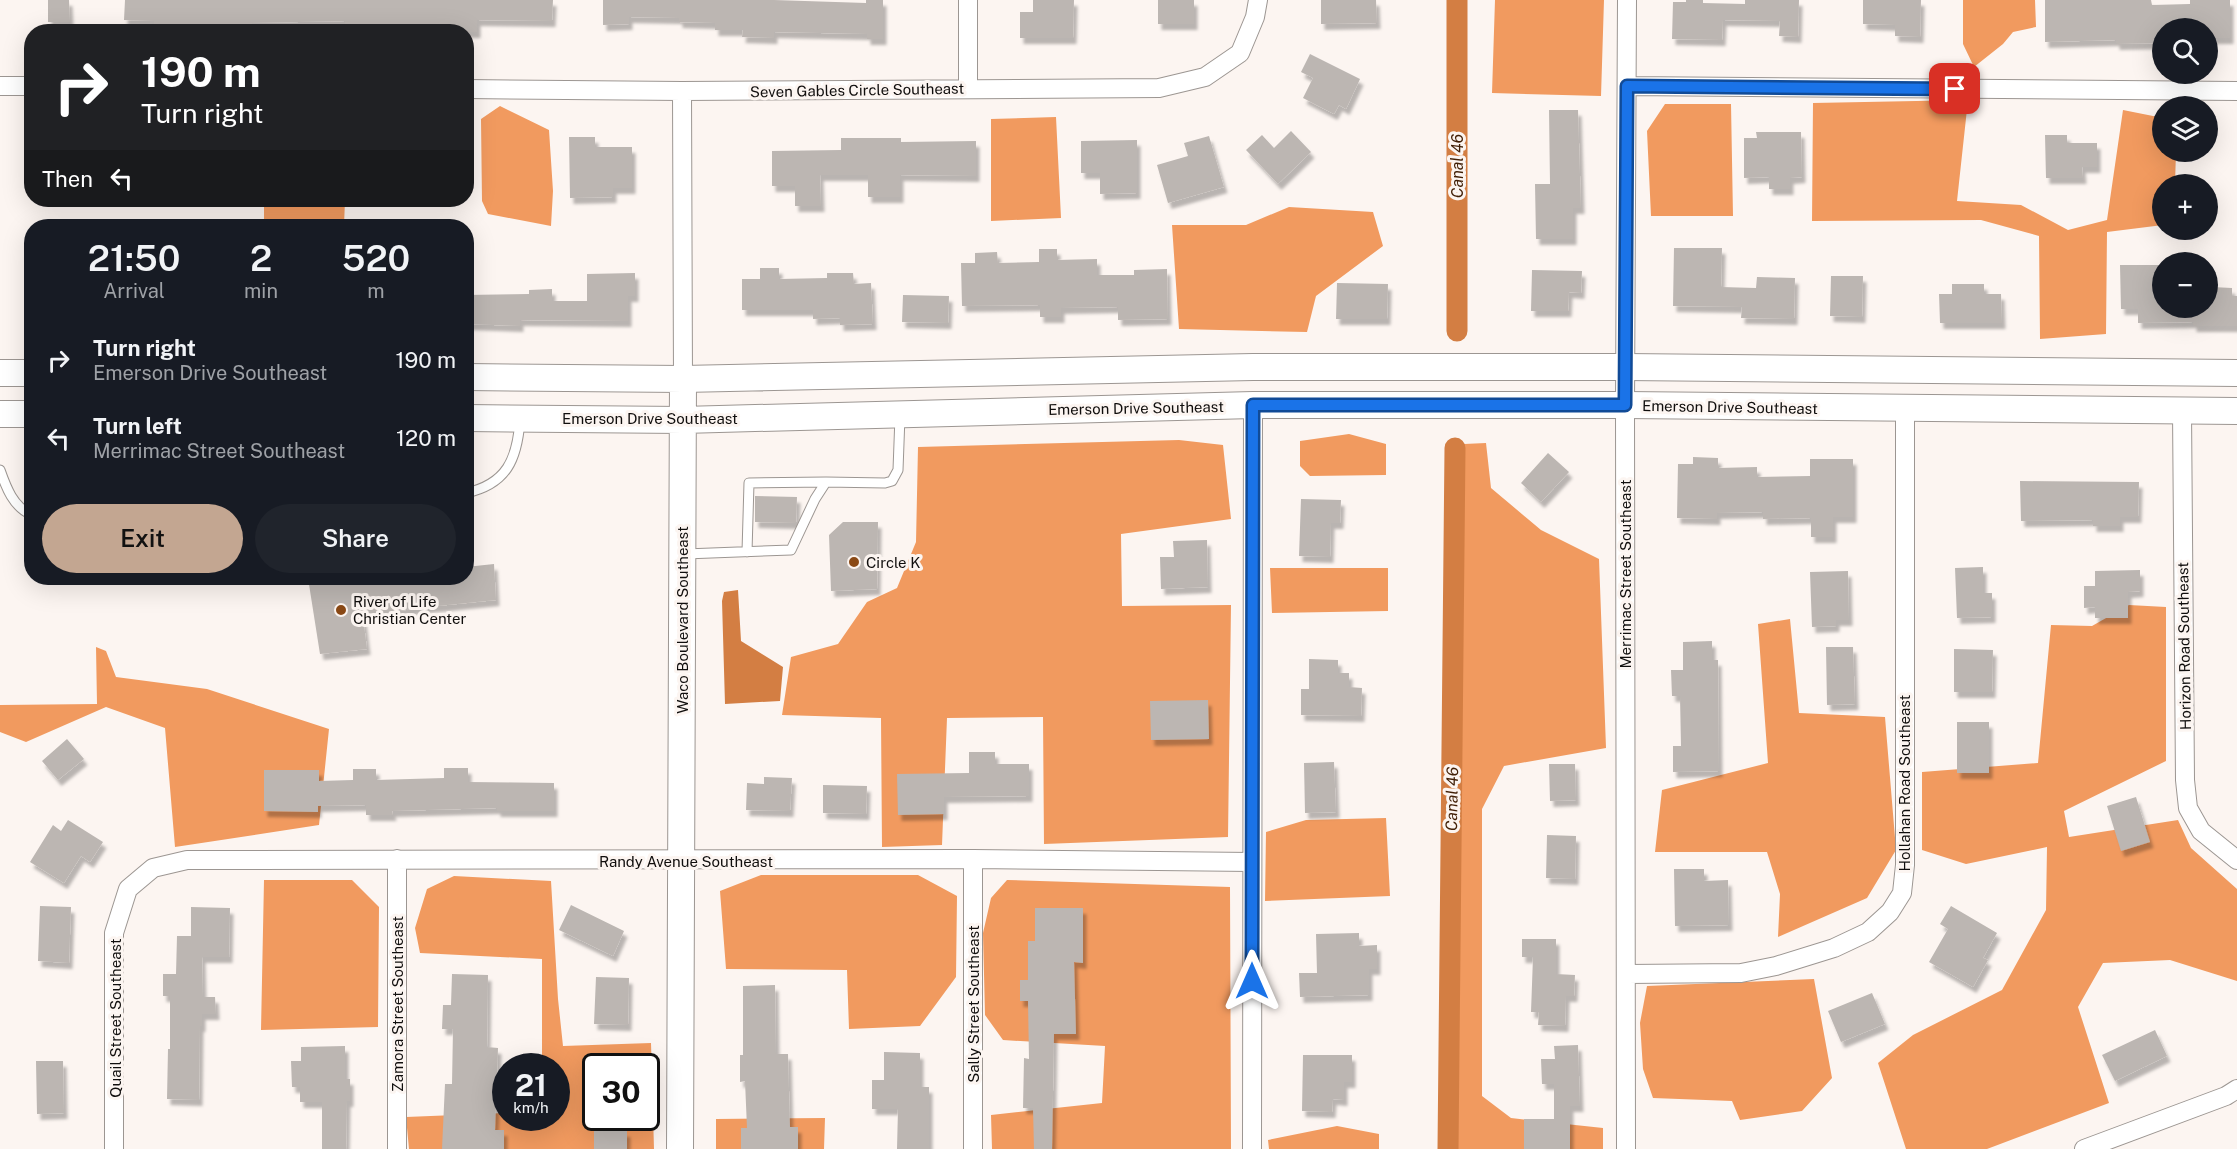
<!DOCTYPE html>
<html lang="en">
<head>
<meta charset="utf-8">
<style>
  body { margin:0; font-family:"Public Sans",sans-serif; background:#20242c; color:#f1f3f6; height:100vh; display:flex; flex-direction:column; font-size:22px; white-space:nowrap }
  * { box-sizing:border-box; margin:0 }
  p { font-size:20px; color:#9ea1a6 }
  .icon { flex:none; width:33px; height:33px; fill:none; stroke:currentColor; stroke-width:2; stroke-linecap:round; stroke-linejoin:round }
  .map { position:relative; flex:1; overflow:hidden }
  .panel { position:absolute; left:24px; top:219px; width:450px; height:366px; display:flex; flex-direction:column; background:#171b24; border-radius:24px; box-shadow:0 6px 24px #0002 }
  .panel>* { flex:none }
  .guide { position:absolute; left:24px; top:24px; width:450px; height:183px; border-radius:24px; box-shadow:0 6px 24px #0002; background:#202124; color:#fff; overflow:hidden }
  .controls { position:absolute; left:2152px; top:18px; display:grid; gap:12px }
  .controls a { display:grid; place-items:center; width:66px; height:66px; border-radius:50%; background:#171b24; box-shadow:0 6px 24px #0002; font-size:30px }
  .speed { position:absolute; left:492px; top:1053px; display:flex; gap:12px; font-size:30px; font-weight:700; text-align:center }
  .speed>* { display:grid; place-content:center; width:78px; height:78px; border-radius:50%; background:#171b24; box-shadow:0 6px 24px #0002; line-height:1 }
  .speed small { font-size:15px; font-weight:400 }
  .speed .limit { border:3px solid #111; border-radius:9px; background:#fff; color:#111 }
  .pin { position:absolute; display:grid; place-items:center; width:51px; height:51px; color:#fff; margin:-26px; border-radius:12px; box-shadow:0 3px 9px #0006 }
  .me { position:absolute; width:66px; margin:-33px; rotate:0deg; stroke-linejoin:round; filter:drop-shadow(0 0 4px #0008) }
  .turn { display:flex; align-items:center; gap:21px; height:126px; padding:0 18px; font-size:27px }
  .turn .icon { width:78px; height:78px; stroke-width:2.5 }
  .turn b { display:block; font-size:42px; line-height:51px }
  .then { display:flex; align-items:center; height:57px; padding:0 18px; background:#0003; gap:12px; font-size:22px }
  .eta { display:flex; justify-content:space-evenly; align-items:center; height:102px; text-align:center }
  .eta b { font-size:36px; font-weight:600; line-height:42px }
  .action { display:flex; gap:12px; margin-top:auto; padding:12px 18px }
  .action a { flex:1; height:69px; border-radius:36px; background:#c3a691; color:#111; font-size:24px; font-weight:600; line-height:69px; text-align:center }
  .action a+a { background:#20242c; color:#f1f3f6 }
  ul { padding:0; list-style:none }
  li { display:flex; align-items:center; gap:18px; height:78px; padding:0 18px }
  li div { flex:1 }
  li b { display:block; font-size:22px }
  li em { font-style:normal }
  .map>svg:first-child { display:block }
  .forest { fill:#f19a5f; fill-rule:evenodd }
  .water { fill:#d37e43 }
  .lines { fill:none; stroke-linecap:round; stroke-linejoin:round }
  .canal { stroke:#d37e43; stroke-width:21 }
  .building { fill:#bcb6b2; filter:url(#shadow) }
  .lane-casing { stroke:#9c9692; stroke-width:11 }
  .street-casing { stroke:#9c9692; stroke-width:20 }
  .secondary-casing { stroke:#9c9692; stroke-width:28 }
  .lane { stroke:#fff; stroke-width:9 }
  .street { stroke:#fff; stroke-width:18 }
  .secondary { stroke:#fff; stroke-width:26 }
  .route-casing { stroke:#114b97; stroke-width:15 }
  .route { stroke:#1a73e8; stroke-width:10 }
  .poi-dot { fill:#8a4915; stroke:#fcf5f1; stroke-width:2 }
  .labels { text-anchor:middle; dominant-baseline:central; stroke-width:6; stroke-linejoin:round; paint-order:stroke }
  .street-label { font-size:15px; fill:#100e0d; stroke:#fcf5f1 }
  .poi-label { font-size:15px; fill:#100e0d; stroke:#fcf5f1; text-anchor:start }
  .water-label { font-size:16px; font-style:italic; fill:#411f06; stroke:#fcf5f1 }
</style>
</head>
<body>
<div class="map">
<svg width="2237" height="1149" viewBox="0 0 2237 1149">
  <defs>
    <filter id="shadow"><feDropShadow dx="3.5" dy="6" stdDeviation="1.5" flood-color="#0004"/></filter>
  </defs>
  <rect width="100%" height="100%" fill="#fcf5f1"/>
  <path class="forest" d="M1495,0H1604L1601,96L1492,93Z
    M1963,0H2035L2036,27L2013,32L2003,44L1974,67L1963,44Z
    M1968,100L1957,201L2021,205L2068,230L2107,220L2123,110L2163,118V152H2176L2175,184H2163V225L2107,232L2106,334L2040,339L2039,236L1981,220L1812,221L1813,103Z
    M1665,104H1731L1733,216H1651L1647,131Z
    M500,106L549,130L553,191L551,226L488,214L482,201L481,119Z
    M1056,117L1061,218L991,221V119Z
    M264,200H345L344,226H264Z
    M1289,207L1373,212L1383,246L1316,296L1307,332L1179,329L1172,225H1246Z
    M1349,434L1386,444V475L1310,476L1300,466V441Z
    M1179,440L1223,445L1231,519L1121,534L1122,606L1231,605L1228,837L1044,844L1043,717L947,718L942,845L882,847L881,718L782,715L791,657L838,644L867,602L897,588L916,542L918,447Z
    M1486,443L1491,488L1541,530L1599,559L1606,748L1504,766L1482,809V1096L1511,1118L1603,1128V1149H1456L1464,444Z
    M1270,568H1388V611L1272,613Z
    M2129,605L2166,607V761L2064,811L2069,837L2178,820L2191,848L2237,889V981L2170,960L2103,963L2078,1007L2109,1103L1987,1149H1906L1878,1063L1913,1035L2002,990L2046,910L2047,847L1966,864L1922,850V772L2038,763L2051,625L2092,626Z
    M1790,619L1799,713L1885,717L1896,850L1867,898L1778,937L1780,894L1767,852H1655L1662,790L1768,763L1758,624Z
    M96,647L106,651L116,677L207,689L329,729L319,825L175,847L165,728L106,707L26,742L0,732V705L97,704Z
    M1386,818L1390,896L1265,901L1266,832L1306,820Z
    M761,875H918L957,896L956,977L920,1026L849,1029L847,970L726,969L720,891Z
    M454,876L551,881L558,999L563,1046L651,1043L654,1149H409L406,1117L505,1113L506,1118H556V1066H542V959L420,953L415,928L427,889ZM596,1066H646V1118H596Z
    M264,880H352L379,907L378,1027L261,1030Z
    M1007,880L1230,887L1231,1149H992L991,1115L1102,1103L1105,1046L1003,1040L985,1015L983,933L991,898Z
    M1814,979L1832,1078L1802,1111L1740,1120L1732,1101L1653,1098L1643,1069L1640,1023L1647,986Z
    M825,1118L824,1149H716V1119Z
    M1337,1126L1379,1134V1149H1269L1268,1140Z"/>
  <path class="water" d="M738,590L741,641L783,667L780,701L725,704L722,601L724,592Z"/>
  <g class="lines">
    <path class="canal" d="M1457,331V0
      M1448,1149L1455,448"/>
  </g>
  <path class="building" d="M48,0H69L70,22H48Z
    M125,0H553L552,21L477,20V32H345V21L252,23V29L174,27L173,31H154V21L124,20Z
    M603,0H774L866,3V0H883V39H867V34L774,32V38L742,37L743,30H715V23L679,22V18L629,17V24L603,25Z
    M1033,0H1074L1073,38H1020V12H1033Z
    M1158,0H1194V24H1158Z
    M1321,0H1376L1377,23L1321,24Z
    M1686,0H1703V3L1745,4V0H1799L1798,37L1779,36L1780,21L1723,20L1722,40L1672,39L1673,2H1686Z
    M1863,0H1921L1920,37L1895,36V25L1863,24Z
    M2045,0H2151L2152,5L2190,4V0H2230V38H2208V28H2163V43L2116,44V40L2045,42Z
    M1310,54L1360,79L1346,109L1339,105L1334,114L1303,98L1313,78L1301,72Z
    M1549,110H1578L1581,208H1573V239H1536L1535,184H1550Z
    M1291,131L1311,152L1278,184L1246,150L1262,135L1274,148Z
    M1756,132H1801L1802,177L1790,178V189H1769V177L1744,178V138H1757Z
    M2045,135H2067V143H2097V167H2082L2083,178H2046Z
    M1209,136L1224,187L1168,203L1157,165L1188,156L1184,143Z
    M569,137H595V147H632V188H613V197L570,198Z
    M841,138H901V142L976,141V176L900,175V197H868V175H820L821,206H795V186H772V151L841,150Z
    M1137,140V193L1100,194V173H1081V141Z
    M1674,248H1722L1721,287L1756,288L1757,277L1795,278L1794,319L1741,318L1742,307L1673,306Z
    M1039,249H1057V260L1097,259V275H1134V270L1167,269L1168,319L1118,320V307L1061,308V317H1040V305L962,306L961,263H975V253L997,252L998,263L1039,262Z
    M2120,265H2163V308H2208V297H2211L2212,287L2232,288V296H2237V326H2193V322L2138,323V309H2121Z
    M760,268H779V279L827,278V273H853L854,284L871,283L873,324L840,325V318L813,319V310H742V279H760Z
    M1532,270L1582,271L1581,293L1569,292L1568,311H1531Z
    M635,273V296H628V321L520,320V326L466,324V295L529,294V290L552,289V301H587V274Z
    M1831,276H1863L1862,317L1830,316Z
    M1337,283L1388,284L1387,319H1336Z
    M1952,284H1984V294H2001L2002,323H1940L1939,294H1952Z
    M903,295L949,296L948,323L902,322Z
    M1548,453L1569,472L1541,502L1521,483Z
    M1693,457L1718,458V468L1757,467V477L1810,476V459H1853V517H1833V537H1811V518L1763,519V512L1717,513V519L1677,518L1678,464H1693Z
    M2020,481L2139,482L2138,517H2120V526H2093V520L2021,521Z
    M755,496L797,497L796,523L755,522Z
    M1301,499L1341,500L1340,523H1331L1330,557L1299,556Z
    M843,522H878L877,589L831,591L829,535Z
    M1207,540L1208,587L1161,589L1160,557H1174L1173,541Z
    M494,564L496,600L418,608L363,617L367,649L320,654L308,578H466V567Z
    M1983,567V593H1992V617L1957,618L1955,568Z
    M2140,570V591L2128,592V618H2095V607L2084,608V586H2095V571Z
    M1848,571L1849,620H1836V626L1812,627L1810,572Z
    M1712,641V660H1718L1719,771L1673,772V746H1681L1680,696H1672L1671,670H1683V642Z
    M1826,647H1853L1855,704L1827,705Z
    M1954,649L1993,650L1992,692H1954Z
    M1309,659L1338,660V673H1349V687L1362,688L1361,716L1301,715V689H1309Z
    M1208,700L1209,739L1151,740L1150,701Z
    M1957,722H1989V773H1957Z
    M67,739L84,759L58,780L42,761Z
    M969,752H995V764H1029V796L944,797V814L898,815L897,774L969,773Z
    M1334,762L1336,812L1305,813L1304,763Z
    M1549,764H1575L1576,800L1550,801Z
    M444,768H468V782L554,783V811H497V808L392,811L393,815H366V805L318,806V812L264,811V770H319V781L353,780V769H376V780L444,778Z
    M764,777L792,778L790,811L746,810L747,783L764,784Z
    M823,785L867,786L866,814L823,813Z
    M2136,797L2150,842L2121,851L2107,806Z
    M68,820L103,842L90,862L81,856L64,883L30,862L53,825L61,831Z
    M1547,835L1576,836L1575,879L1546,878Z
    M1674,869H1704V881L1728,880L1729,925L1675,926Z
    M571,905L624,931L613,956L559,930Z
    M40,906L71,907L69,963L38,961Z
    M1951,906L1997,933L1983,958L1988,960L1973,987L1929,962L1948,929L1940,924Z
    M191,907L230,908L229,957H202L203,997H215L216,1014H202V1026H200L199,1100L167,1099L168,1049H170V996H163V974H176L177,936H191Z
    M1035,908H1083V963L1074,962L1076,1034H1054L1052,1149H1034L1033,1108H1023L1024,1058L1029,1059L1028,1001H1020V980H1028V941H1035Z
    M1359,933V946L1377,945V969H1369V995L1300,997L1299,973H1317L1316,934Z
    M1522,939H1556V974L1575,975L1574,996H1566L1565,1026L1538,1025L1539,1012H1531L1533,957H1522Z
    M452,974L488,975L487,1047L498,1048L495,1130H504V1149H442L445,1084H452L453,1029H442L443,1005H451Z
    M596,977L629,978L628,1025L594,1024Z
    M775,985L776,1054H788L790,1127H798V1149H741V1128H747L745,1081L740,1082V1055H743V986Z
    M1872,993L1885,1024L1841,1042L1828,1011Z
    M2155,1030L2167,1056L2115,1081L2102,1055Z
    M1578,1045L1580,1106H1570V1149H1524V1119H1554V1084H1542L1541,1059H1555L1554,1046Z
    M345,1046V1079H350V1101H347L346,1149H322V1102H300V1087H292L291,1061H301V1047Z
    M884,1052L920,1053V1087H929V1149H897L898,1109H872V1080H884Z
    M1303,1055H1352V1082H1344V1100L1333,1099L1332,1112L1302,1111Z
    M36,1061H63L64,1113L37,1114Z
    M594,1131H627V1149H594Z"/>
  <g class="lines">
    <g class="lane-casing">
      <path id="lane" d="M0,470C6,487 13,507 32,515
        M466,493C507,484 517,459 520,421
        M747,552L749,483L826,482
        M685,554L791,550L815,499L826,482L885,483L892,481L898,470L900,416"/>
    </g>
    <g class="street-casing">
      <path id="street" d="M0,86H32
        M1627,86L2237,91
        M466,89L682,91L1159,88L1205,77L1240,53L1255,17L1258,0
        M968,89V0
        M682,91L683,379
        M2182,411L2185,780L2188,808L2201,831L2237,860
        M973,859V1149
        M1627,974L1741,973L1776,966L1834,948L1868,932L1890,912L1902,893L1905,865V408
        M114,1149V933L128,889L153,868L187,860L973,859L1252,862
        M397,1149V859
        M1252,1149L1253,405
        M1626,1149L1625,405L1627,0
        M2084,1149L2226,1096L2237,1089"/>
    </g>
    <g class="secondary-casing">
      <path id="secondary" d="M0,373H32
        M466,377L683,379L1253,367H1625L2237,373
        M0,414H32
        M466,418L683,420L1253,405H1625L2237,411
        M680,1149L683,379"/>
    </g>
    <use href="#lane" class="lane"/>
    <use href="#street" class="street"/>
    <use href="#secondary" class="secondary"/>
  </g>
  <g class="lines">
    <g class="route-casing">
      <path id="route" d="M1252,981L1253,405H1625L1627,86L1955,89"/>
    </g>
    <use href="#route" class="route"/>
  </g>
  <g class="poi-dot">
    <circle cx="854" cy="562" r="6"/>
    <circle cx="341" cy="610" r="6"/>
  </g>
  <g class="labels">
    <g class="street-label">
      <text transform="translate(857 90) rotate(-1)">Seven Gables Circle Southeast</text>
      <text transform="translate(1730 407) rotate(1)">Emerson Drive Southeast</text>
      <text transform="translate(1136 408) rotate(-1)">Emerson Drive Southeast</text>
      <text x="650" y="418">Emerson Drive Southeast</text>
      <text transform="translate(1625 574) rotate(-90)">Merrimac Street Southeast</text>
      <text transform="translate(682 620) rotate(-90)">Waco Boulevard Southeast</text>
      <text transform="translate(2184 646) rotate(-91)">Horizon Road Southeast</text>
      <text transform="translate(1904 783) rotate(-90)">Hollahan Road Southeast</text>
      <text x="686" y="861">Randy Avenue Southeast</text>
      <text transform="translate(397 1004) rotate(-90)">Zamora Street Southeast</text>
      <text transform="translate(973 1004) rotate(-90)">Sally Street Southeast</text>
      <text transform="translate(115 1018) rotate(-90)">Quail Street Southeast</text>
    </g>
    <g class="poi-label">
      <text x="866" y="562">Circle K</text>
      <text x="353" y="601">River of Life<tspan x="353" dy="17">Christian Center</tspan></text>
    </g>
    <g class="water-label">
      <text transform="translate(1457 166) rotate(-90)">Canal 46</text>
      <text transform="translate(1452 799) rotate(-89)">Canal 46</text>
    </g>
  </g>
</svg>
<div class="controls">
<a><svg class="icon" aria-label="search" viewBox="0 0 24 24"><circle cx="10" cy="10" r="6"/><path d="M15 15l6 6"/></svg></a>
<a><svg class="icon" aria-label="layers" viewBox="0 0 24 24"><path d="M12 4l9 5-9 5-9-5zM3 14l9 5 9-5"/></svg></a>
<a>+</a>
<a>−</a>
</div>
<div class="speed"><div>21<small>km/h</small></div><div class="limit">30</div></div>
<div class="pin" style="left:1955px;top:89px;background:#d93025"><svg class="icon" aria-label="arrive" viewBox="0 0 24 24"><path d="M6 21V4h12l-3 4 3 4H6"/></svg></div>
<svg class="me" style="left:1252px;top:981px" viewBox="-20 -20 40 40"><path d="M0-17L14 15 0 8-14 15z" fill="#1a73e8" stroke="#fff" stroke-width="4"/></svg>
<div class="guide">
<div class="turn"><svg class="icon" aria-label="right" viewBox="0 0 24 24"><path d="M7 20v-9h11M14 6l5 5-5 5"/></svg><div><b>190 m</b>Turn right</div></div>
<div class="then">Then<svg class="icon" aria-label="left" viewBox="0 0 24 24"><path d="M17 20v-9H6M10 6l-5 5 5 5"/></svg></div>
</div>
<section class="panel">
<div class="eta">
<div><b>21:50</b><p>Arrival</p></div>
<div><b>2</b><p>min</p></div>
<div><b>520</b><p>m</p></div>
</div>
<ul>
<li><svg class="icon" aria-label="right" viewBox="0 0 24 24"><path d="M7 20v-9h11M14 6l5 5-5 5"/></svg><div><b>Turn right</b><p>Emerson Drive Southeast</p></div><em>190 m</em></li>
<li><svg class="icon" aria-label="left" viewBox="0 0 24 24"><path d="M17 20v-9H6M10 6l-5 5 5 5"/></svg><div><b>Turn left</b><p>Merrimac Street Southeast</p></div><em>120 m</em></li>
</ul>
<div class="action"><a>Exit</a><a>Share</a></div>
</section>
</div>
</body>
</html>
